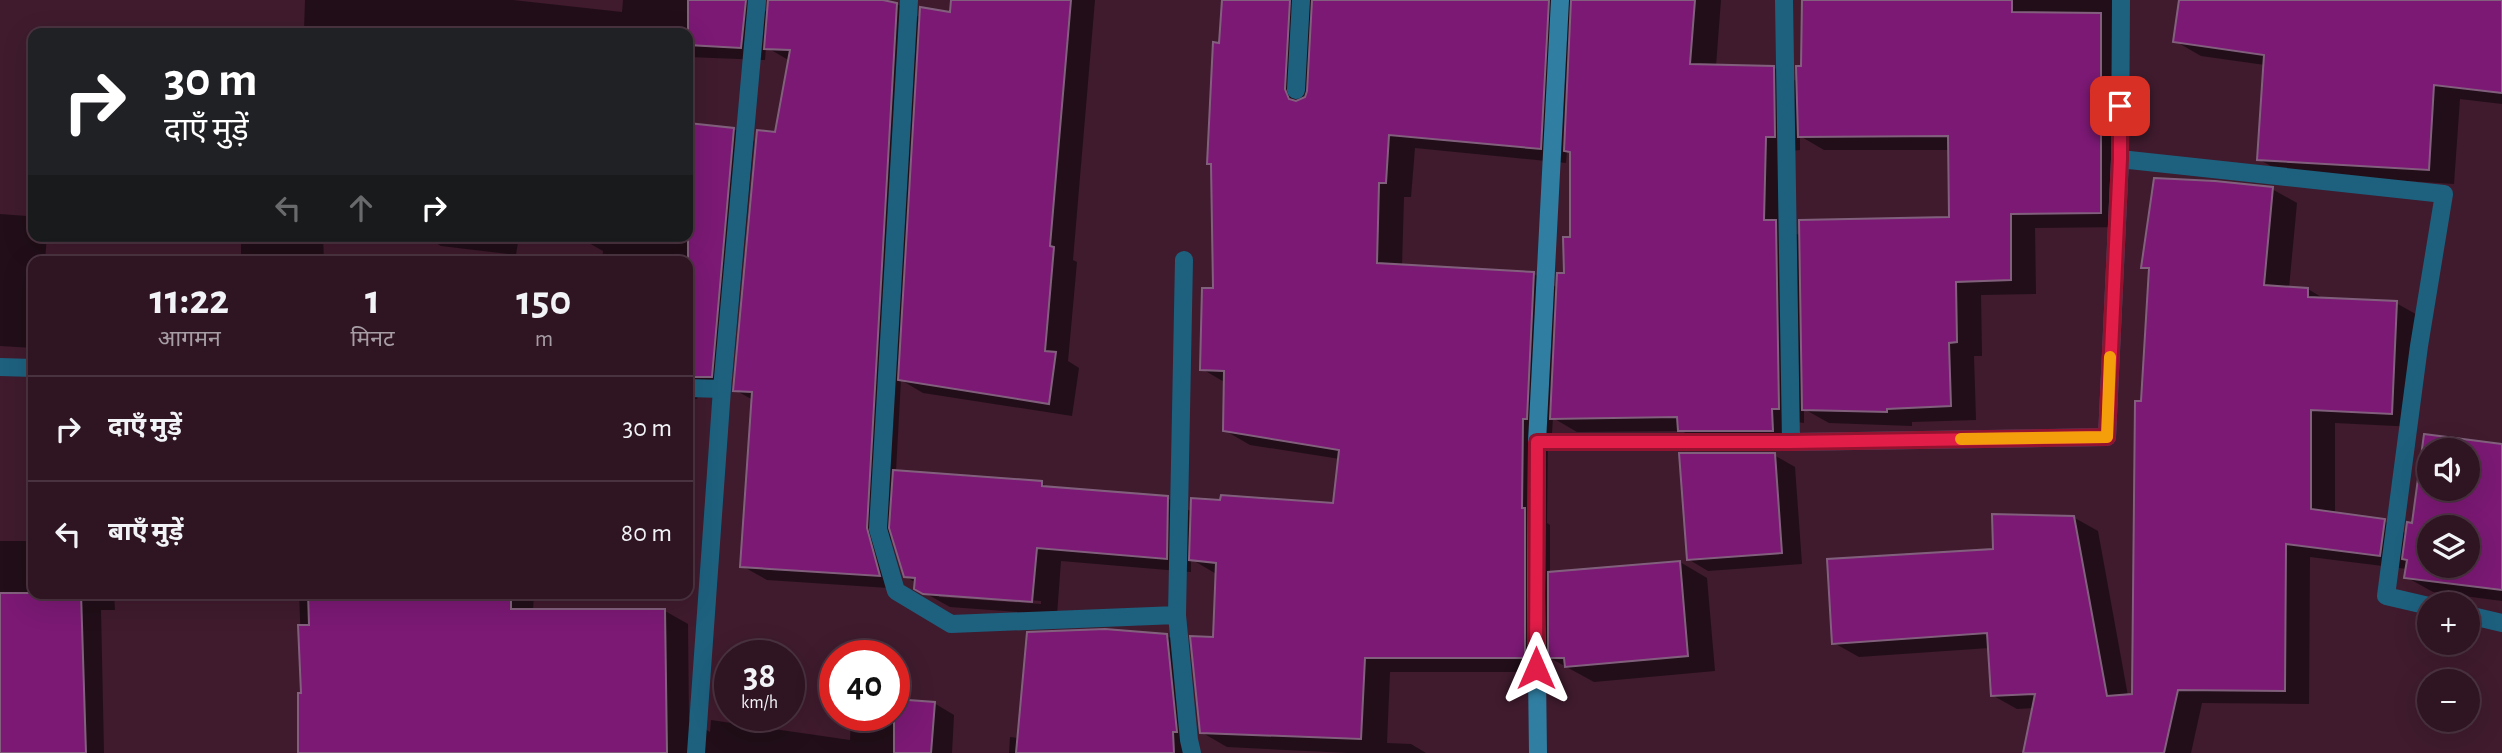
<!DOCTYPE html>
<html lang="hi">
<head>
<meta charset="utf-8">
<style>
  body { margin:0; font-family:"Alegreya Sans","Noto Sans Devanagari",sans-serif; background:#371d2a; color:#f1f3f6; height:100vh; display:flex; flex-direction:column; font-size:26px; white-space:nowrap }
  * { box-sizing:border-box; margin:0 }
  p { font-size:23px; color:#a79ea5 }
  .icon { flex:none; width:38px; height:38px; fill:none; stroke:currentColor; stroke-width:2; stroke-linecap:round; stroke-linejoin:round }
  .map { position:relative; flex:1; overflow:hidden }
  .details { position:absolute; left:28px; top:256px; width:665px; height:343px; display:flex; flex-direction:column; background:#2f1422; border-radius:14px; box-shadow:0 7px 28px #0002,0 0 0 2px #4a3340 }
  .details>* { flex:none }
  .hud { position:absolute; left:28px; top:28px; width:665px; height:214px; border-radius:14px; box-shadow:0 7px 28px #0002,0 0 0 2px #4a3340; background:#202124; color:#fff; overflow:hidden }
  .controls { position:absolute; left:2417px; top:438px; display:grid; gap:14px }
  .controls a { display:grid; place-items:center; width:63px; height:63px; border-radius:50%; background:#2f1422; box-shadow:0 7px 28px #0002,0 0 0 2px #4a3340; font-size:35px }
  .speed { position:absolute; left:714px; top:640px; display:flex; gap:14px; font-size:35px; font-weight:700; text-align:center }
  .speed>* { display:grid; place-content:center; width:91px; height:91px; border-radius:50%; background:#2f1422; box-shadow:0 7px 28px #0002,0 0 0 2px #4a3340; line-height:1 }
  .speed small { font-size:18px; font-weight:400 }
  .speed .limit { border:10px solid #d22; background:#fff; color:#111 }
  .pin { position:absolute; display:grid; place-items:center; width:60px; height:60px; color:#fff; margin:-30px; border-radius:14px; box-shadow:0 4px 10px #0006 }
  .me { position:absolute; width:77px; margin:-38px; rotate:0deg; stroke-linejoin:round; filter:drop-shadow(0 0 5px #0008) }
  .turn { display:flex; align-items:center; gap:24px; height:147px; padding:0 21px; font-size:32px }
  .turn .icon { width:91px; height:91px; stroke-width:2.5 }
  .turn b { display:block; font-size:49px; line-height:60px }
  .lanes { display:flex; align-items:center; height:66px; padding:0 21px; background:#0003; justify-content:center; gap:35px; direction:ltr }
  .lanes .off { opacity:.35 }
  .eta { display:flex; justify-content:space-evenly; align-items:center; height:119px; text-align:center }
  .eta b { font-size:42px; font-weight:700; line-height:49px }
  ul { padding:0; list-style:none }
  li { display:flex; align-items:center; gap:21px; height:105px; padding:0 21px; border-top:2px solid #4a3340 }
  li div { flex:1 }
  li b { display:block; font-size:26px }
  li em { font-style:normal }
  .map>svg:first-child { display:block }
  .shadow { fill:#0007; fill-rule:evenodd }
  .building { fill:#7b1974; stroke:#82607d; stroke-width:2; fill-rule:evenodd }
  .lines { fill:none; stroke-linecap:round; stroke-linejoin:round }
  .street { stroke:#1d617f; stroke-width:18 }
  .secondary { stroke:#307ea1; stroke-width:18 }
  .route-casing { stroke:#92132f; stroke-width:18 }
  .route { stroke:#e11d48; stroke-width:12 }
  .slow { stroke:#f59e0b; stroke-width:12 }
</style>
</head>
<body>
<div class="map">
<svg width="2502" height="753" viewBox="0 0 2502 753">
  <rect width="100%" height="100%" fill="#3f1b2d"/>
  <path class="shadow" d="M305,0H513L622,12L623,0H745L769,13L801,0H873L897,4L921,18L952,14L953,0H1095L1073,260L1077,262L1068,361L1079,368L1072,416L923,393L901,380L896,471L1041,483L1052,489L1167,498L1192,512L1335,505L1340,459L1250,445L1224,430L1226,383L1202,369L1215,290L1212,165L1209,163L1223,0H1721L1716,66L1773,67L1798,82L1803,68L1804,0H2126V227L2035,228L2036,294L1981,295L1982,356H1974L1976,420L1912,422V426L1829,423L1804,409V423L1797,422L1798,444H1705L1682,431L1577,432L1553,418L1552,433H1548L1547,523L1550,525V573L1680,562L1707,578L1715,671L1594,682L1550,658L1551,672H1390L1387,743L1411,744L1426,753H1348L1227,747L1201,732L1215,639L1218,575L1191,559V572L1061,561L1057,615L950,607L916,588V583L905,576L892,532L891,544L904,589L767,580L742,566L753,400L735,390L790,61L766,47L765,60L688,57V33H309L304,29ZM1800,136L1824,150H1950L1951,219L1801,236L1789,230L1791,151L1800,150ZM1415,148L1566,163L1567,151L1571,154V239L1565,275L1558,288L1534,274L1402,266L1404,197H1411ZM939,593L1041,601V604L939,597Z
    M2181,0H2502V104L2460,99L2454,184L2284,173L2258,159L2265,65L2201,56L2175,41Z
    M688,124L734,129L754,141L731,388H704L699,393L697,399L688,398V261H602L603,251L587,242L588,236H688Z
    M2272,189L2297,203L2289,288L2308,289L2326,300L2396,303L2421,317L2416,427L2335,423V514L2384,521L2407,534L2413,525L2425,436L2502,446V601L2433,592L2406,577L2407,569L2310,557L2309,704L2202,703L2191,753H2025L2034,708L2017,709L1992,695L1989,648L1859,657L1834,643L1994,551L2073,517L2098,531L2128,696L2134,695L2143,403L2150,271L2143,267ZM2429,450H2468V488H2429ZM2429,527H2468V565H2429Z
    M0,214L27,216L33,220V236H47L45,261H33V348L0,346Z
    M241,236H323L324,261H241Z
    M424,236H519L516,255L441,246Z
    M1774,455L1795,467L1802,564L1708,571L1688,559Z
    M0,541H33V593H114L115,610H101L104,753H0Z
    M299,593H534L533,611H665L688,624L689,719L710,732L711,720L850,740L851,716H894L934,703L954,715L952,753H299L303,695Z
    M1167,636L1187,647L1193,753H1009L1010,737L1019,738Z"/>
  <path class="building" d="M688,0H746L741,48L688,45Z
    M768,0H883L897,3L867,528L880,576L740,567L752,392L733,391L757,130L775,132L790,50L764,49Z
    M951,0H1071L1050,246L1054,247L1045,351L1056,352L1049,404L898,380L920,7L950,12Z
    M1222,0H1290L1285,89L1289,99L1296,101L1305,97L1307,91L1312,0H1549L1541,149L1389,135L1386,183H1379L1377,263L1534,272L1527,419H1523L1522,508H1525V658H1365L1361,739L1200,733L1190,636L1213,637L1216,563L1189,560L1191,498L1220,500L1221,495L1333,503L1339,450L1223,431L1224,371L1200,370L1202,288H1213L1211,164H1207L1213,42L1219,43Z
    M1571,0H1695L1690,64L1774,66L1775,137H1766L1764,220H1776L1779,409H1772L1773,431H1678L1677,417L1550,419L1557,273H1564L1563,237H1570V152L1564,151Z
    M1802,0H2012V12L2101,13V213L2011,214V280L1956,282L1957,342L1949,343L1951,406L1887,409V412L1802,410L1799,220L1949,217L1948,136L1798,137L1796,66H1801Z
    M2179,0H2502V93L2434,85L2429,170L2257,160L2264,55L2173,42Z
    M688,123L734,128L712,377H688Z
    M2154,178L2215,181L2273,187L2264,285L2308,288V297L2397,301L2392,414L2311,410V509L2385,519L2380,556L2286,544L2285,691L2178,690L2164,753H2023L2035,694L1991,696L1987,633L1832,644L1827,559L1993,549L1992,514L2074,516L2107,696L2132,694L2135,401H2141L2149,268H2141Z
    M2424,434L2502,444V590L2404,578L2407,560L2402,559L2407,522L2412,523ZM2429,450H2468V488H2429ZM2429,527H2468V565H2429Z
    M1679,453H1775L1782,553L1687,560Z
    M893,470L1042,481V486L1168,496L1167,559L1037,548L1032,602L923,594L914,589L915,578L904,577L889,528Z
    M1680,561L1688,656L1565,667L1564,658H1548V572Z
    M0,593H81L86,753H0Z
    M308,593H511V609H665L667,753H298V693H301L298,625H309Z
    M1105,629L1167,634L1177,732H1173L1174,753H1016L1027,632Z
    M894,699L935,702L931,753H894Z"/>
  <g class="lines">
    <path class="street" d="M909,0L878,529L896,591L951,624L1177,615
      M1784,0L1791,442
      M1296,90L1301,0
      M2120,159L2444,194L2419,346L2386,596L2429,606
      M1184,260L1177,615L1189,740L1192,753
      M0,367L33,368
      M688,388L722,389
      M1537,442H1791L2107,437L2120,159L2121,0
      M2468,615L2502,623
      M696,753L722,389L757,0"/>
    <path class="secondary" d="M1538,753L1536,594L1537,442L1560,0"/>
  </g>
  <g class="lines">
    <g class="route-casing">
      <path id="route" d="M1536,668L1537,442H1791L2107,437L2120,159V106"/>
    </g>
    <use href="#route" class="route"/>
    <path class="slow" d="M1961,439L2107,437L2110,357"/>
  </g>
</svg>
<div class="controls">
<a><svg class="icon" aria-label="sound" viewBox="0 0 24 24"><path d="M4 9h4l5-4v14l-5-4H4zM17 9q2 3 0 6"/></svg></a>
<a><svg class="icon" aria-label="layers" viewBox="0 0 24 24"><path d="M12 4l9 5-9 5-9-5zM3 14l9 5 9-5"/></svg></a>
<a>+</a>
<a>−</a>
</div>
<div class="speed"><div>38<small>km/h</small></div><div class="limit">40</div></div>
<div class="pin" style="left:2120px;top:106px;background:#d93025"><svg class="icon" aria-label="arrive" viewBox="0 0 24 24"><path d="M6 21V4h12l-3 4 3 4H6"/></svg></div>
<svg class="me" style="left:1536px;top:668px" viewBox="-20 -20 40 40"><path d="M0-17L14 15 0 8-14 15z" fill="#e11d48" stroke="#fff" stroke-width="4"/></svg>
<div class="hud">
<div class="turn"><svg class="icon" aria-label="right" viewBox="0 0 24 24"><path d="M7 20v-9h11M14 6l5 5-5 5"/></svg><div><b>30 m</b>दाएँ मुड़ें</div></div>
<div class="lanes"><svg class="icon off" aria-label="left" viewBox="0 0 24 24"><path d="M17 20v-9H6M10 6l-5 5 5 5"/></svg><svg class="icon off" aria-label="ahead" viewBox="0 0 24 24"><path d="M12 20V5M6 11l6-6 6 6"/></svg><svg class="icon" aria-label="right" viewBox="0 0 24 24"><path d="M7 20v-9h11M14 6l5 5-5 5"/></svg></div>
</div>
<section class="details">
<div class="eta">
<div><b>11:22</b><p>आगमन</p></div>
<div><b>1</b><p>मिनट</p></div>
<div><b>150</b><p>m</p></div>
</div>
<ul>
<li><svg class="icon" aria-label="right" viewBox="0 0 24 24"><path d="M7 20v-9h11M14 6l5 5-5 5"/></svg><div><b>दाएँ मुड़ें</b></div><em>30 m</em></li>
<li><svg class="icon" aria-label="left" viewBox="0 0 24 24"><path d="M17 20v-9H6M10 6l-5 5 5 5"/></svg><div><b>बाएँ मुड़ें</b></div><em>80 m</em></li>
</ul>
</section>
</div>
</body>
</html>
